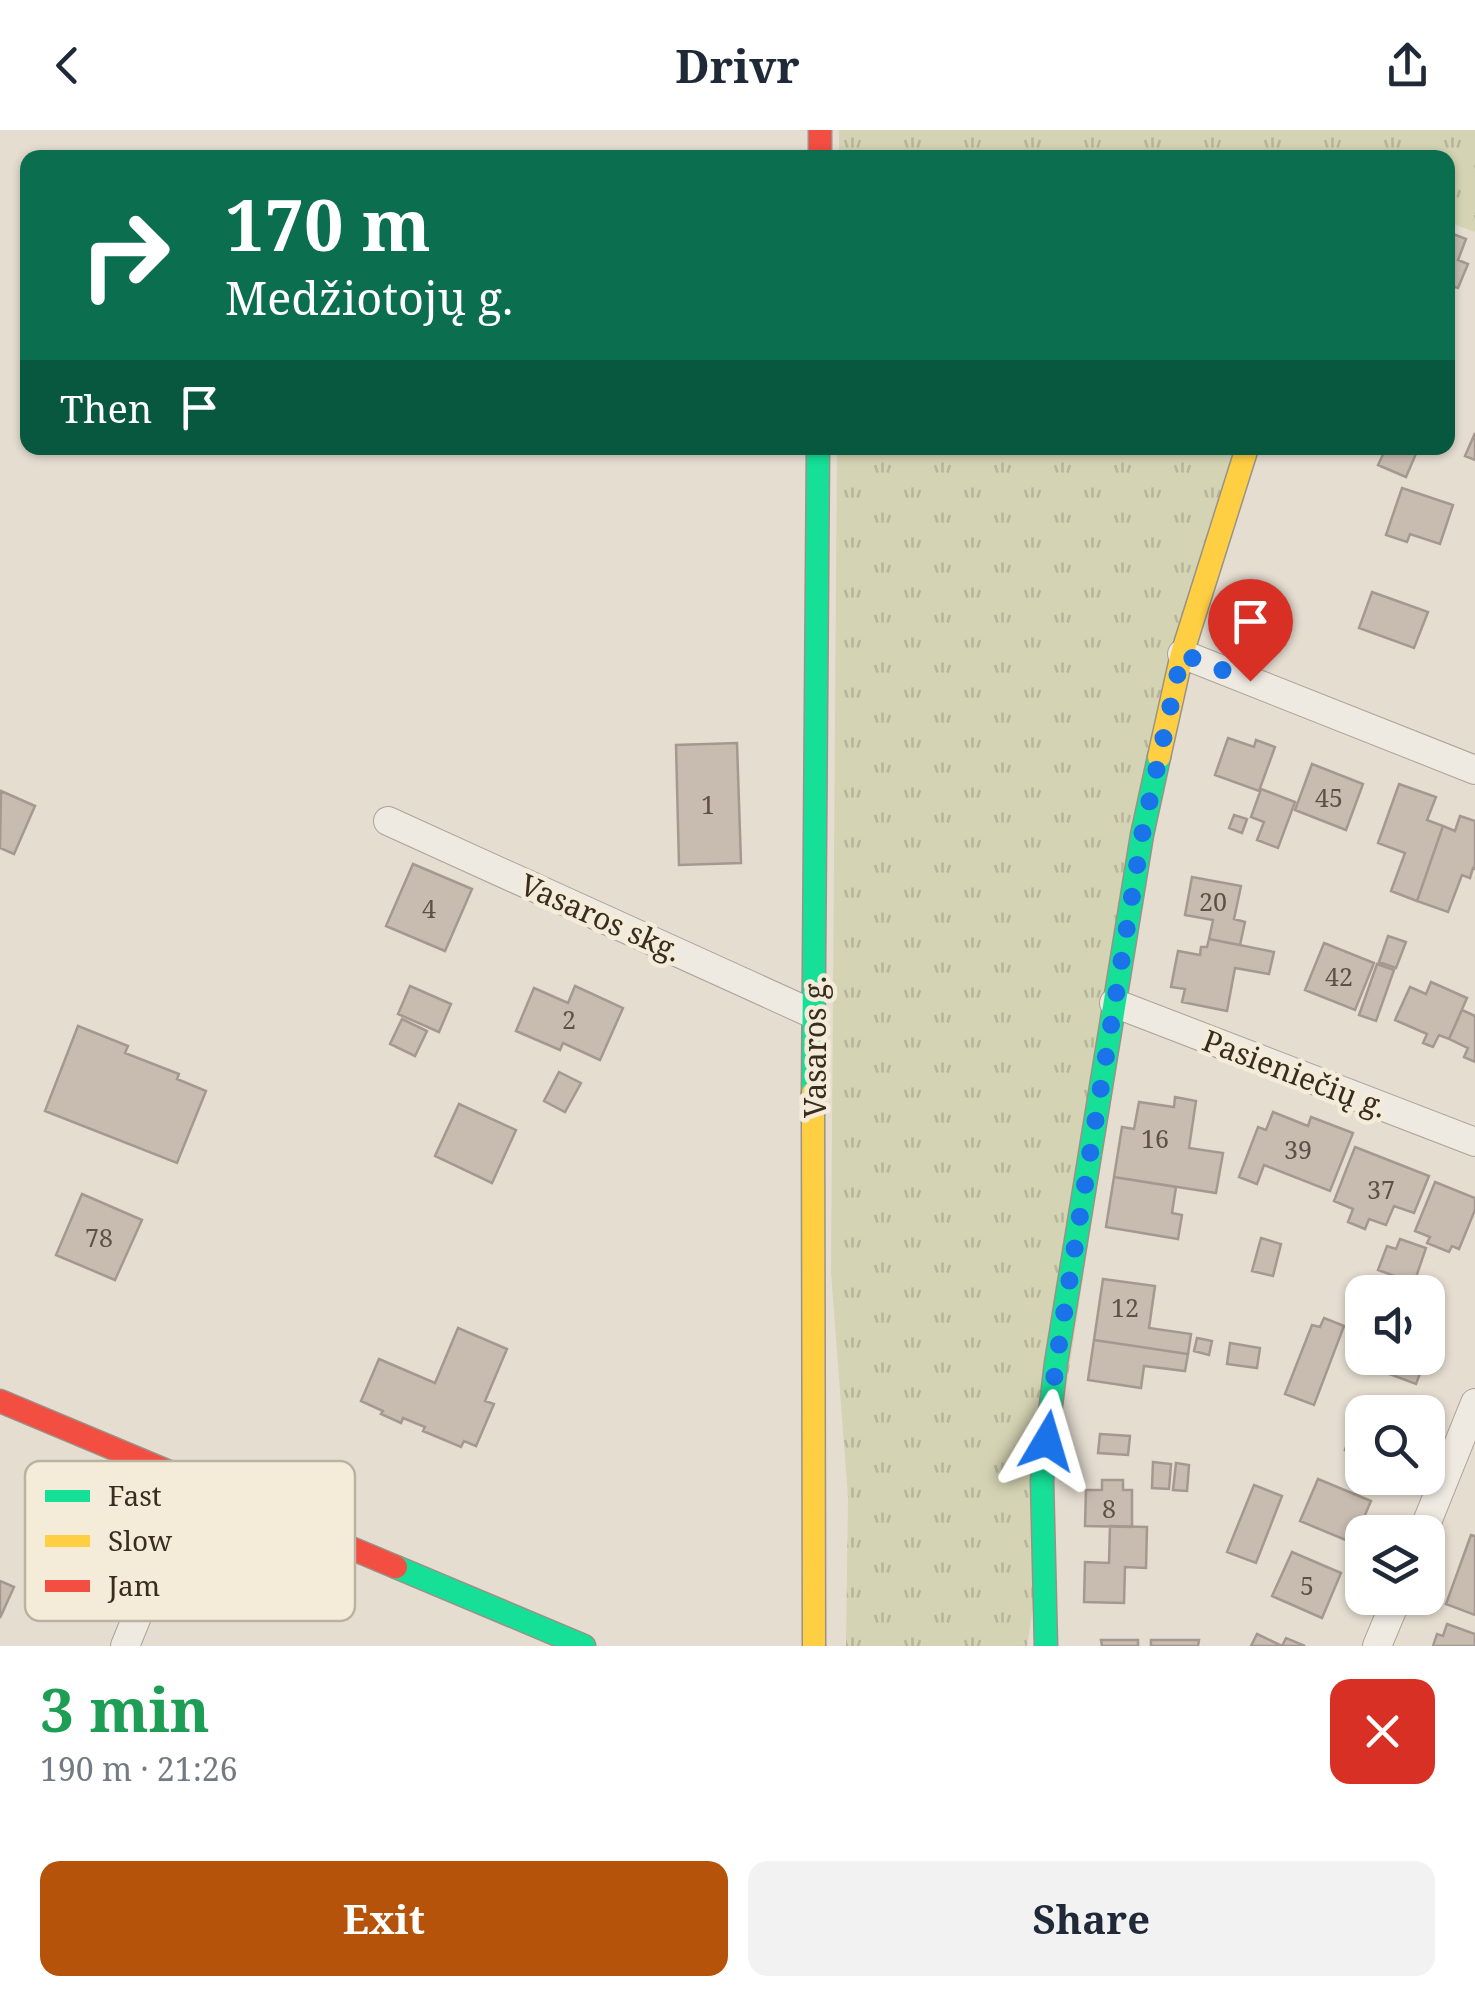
<!DOCTYPE html>
<html lang="en">
<head>
<meta charset="utf-8">
<style>
  body { margin:0; font-family:"Noto Serif",serif; background:#f2f2f3; color:#1f2937; height:100vh; display:flex; flex-direction:column; font-size:38px; white-space:nowrap }
  * { box-sizing:border-box; margin:0 }
  p { font-size:32px; color:#747a83 }
  .icon { flex:none; width:55px; height:55px; fill:none; stroke:currentColor; stroke-width:2; stroke-linecap:round; stroke-linejoin:round }
  .map { position:relative; height:1516px; overflow:hidden }
  .drawer { display:flex; flex-direction:column; background:#fff; flex:1 }
  .drawer>* { flex:none }
  .top-card { position:absolute; left:20px; top:20px; width:1435px; height:305px; border-radius:20px; box-shadow:0 2px 8px #0004; background:#0b6e4f; color:#fff; overflow:hidden }
  .controls { position:absolute; left:1345px; top:1145px; display:grid; gap:20px }
  .controls a { display:grid; place-items:center; width:100px; height:100px; border-radius:20px; background:#fff; box-shadow:0 2px 8px #0004; font-size:50px }
  .pin { position:absolute; display:grid; place-items:center; width:85px; height:85px; color:#fff; margin:-102px -42px; border-radius:50% 50% 50% 0; rotate:-45deg; box-shadow:0 0 10px #0007 }
  .pin .icon { rotate:45deg }
  .me { position:absolute; width:110px; margin:-55px; rotate:7deg; stroke-linejoin:round; filter:drop-shadow(0 0 8px #0008) }
  .turn { display:flex; align-items:center; gap:35px; height:210px; padding:0 40px; font-size:45px }
  .turn .icon { width:130px; height:130px; stroke-width:2.5 }
  .turn b { display:block; font-size:70px; line-height:85px }
  .then { display:flex; align-items:center; height:95px; padding:0 40px; background:#0003; gap:20px; font-size:38px }
  .round { display:grid; place-items:center; flex:none; width:105px; height:105px; border-radius:20px; background:#f2f2f3 }
  .overview { display:flex; align-items:center; justify-content:space-between; height:170px; padding:0 40px }
  h1 { font-size:60px; font-weight:700; line-height:75px; color:#1e9e55 }
  .button { display:flex; gap:20px; margin-top:auto; padding:20px 40px }
  .button a { flex:1; height:115px; border-radius:20px; background:#b45309; color:#fff; font-size:40px; font-weight:700; line-height:115px; text-align:center }
  .button a+a { background:#f2f2f3; color:#1f2937 }
  header { display:flex; justify-content:space-between; align-items:center; height:130px; padding:0 40px; background:#fff; font-size:45px; font-weight:700 }
  .map>svg:first-child { display:block }
  .grass { fill:url(#grass-tufts) }
  .building { fill:#c8bcb1; stroke:#a5998f; stroke-width:2.5 }
  .lines { fill:none; stroke-linecap:round; stroke-linejoin:round }
  .street-casing { stroke:#aaa399; stroke-width:30 }
  .fast-casing { stroke:#9a9288; stroke-width:25 }
  .slow-casing { stroke:#9a9288; stroke-width:25 }
  .jam-casing { stroke:#9a9288; stroke-width:25 }
  .street { stroke:#eee9e1; stroke-width:28 }
  .fast { stroke:#16e098; stroke-width:22 }
  .slow { stroke:#ffcf43; stroke-width:22 }
  .jam { stroke:#f24e42; stroke-width:22 }
  .route { stroke:#1a73e8; stroke-width:18; stroke-dasharray:0 32.4 }
  .labels { text-anchor:middle; dominant-baseline:central; stroke-width:9; stroke-linejoin:round; paint-order:stroke }
  .number-label { font-size:25px; fill:#5d5045 }
  .street-label { font-size:30px; fill:#392c21; stroke:#f4ebd8 }
  .key { fill:#f4ebd8; stroke:#bcb2a1; stroke-width:2.5 }
  .key-label { font-size:28px; fill:#392c21 }
</style>
</head>
<body>
<header><svg class="icon" aria-label="back" viewBox="0 0 24 24"><path d="M15 5l-7 7 7 7"/></svg>Drivr<svg class="icon" aria-label="share" viewBox="0 0 24 24"><path d="M12 15V3M7 8l5-5 5 5M5 13v7h14v-7"/></svg></header>
<div class="map">
<svg width="1475" height="1516" viewBox="0 0 1475 1516">
  <defs>
    <pattern id="grass-tufts" width="24" height="20" patternUnits="userSpaceOnUse" patternTransform="scale(2.5)"><rect width="24" height="20" fill="#d4d3b3"/><path d="M3 7l-1-3M5 7V3M7 7l1-3M15 17l-1-3M17 17v-4M19 17l1-3" fill="none" stroke="#b7b59a"/></pattern>
  </defs>
  <rect width="100%" height="100%" fill="#e5ddd0"/>
  <path class="grass" d="M839,0H1475V102L1448,92V28H839Z
    M837,318H1234L1180,512L1027,1516H846L848,1367L831,1142Z"/>
  <path class="building" d="M1448,102L1466,109L1458,130L1468,134L1458,158L1449,155L1448,158Z
    M1475,303V330L1465,326Z
    M1386,318L1418,319L1406,347L1378,335Z
    M1402,358L1453,375L1440,414L1410,404L1407,412L1386,405Z
    M1372,462L1428,482L1414,518L1359,498Z
    M1228,608L1254,617L1256,610L1275,617L1259,661L1215,645Z
    M737,613L741,733L679,735L676,615Z
    M1312,634L1363,654L1346,700L1295,680Z
    M1399,654L1436,667L1427,690L1443,696L1417,771L1391,761L1405,723L1378,713Z
    M1261,659L1295,672L1278,718L1257,710L1264,692L1251,687Z
    M1,661L35,676L14,724L0,718Z
    M1234,685L1247,689L1242,703L1229,698Z
    M1460,686L1475,691V739L1473,738L1470,748L1462,745L1448,782L1417,771L1443,696L1455,701Z
    M413,734L472,759L445,821L386,796Z
    M1192,747L1241,756L1234,789L1245,792L1240,815L1209,809L1213,790L1185,785Z
    M1388,806L1406,812L1396,838L1379,832Z
    M1209,809L1274,822L1269,844L1235,838L1227,881L1182,872L1185,859L1171,857L1178,821L1200,825L1201,817H1207Z
    M1324,813L1374,833L1355,880L1305,860Z
    M1377,834L1394,840L1376,891L1359,885Z
    M1431,852L1467,868L1449,909L1439,905L1433,917L1423,913L1427,904L1395,890L1410,857L1426,864Z
    M410,856L451,874L439,902L398,884Z
    M575,856L623,878L600,930L563,913L560,920L516,901L534,858L568,873Z
    M1462,880L1475,886V932L1464,927L1468,918L1449,909Z
    M402,889L427,901L415,926L390,914Z
    M78,896L128,916L125,923L179,944L177,949L206,961L177,1033L45,981Z
    M559,942L581,953L565,982L544,971Z
    M1175,967L1196,971L1189,1018L1223,1023L1216,1063L1114,1047L1122,997L1134,999L1139,972L1174,977Z
    M459,974L516,1000L492,1053L435,1026Z
    M1273,982L1308,996L1311,987L1353,1003L1330,1061L1264,1035L1257,1054L1239,1047L1258,997L1266,1000Z
    M1355,1017L1429,1046L1414,1083L1394,1076L1386,1095L1369,1089L1365,1099L1348,1092L1353,1079L1334,1071Z
    M1114,1047L1176,1057L1172,1083L1182,1085L1178,1109L1106,1097Z
    M1435,1052L1475,1068V1080L1459,1119L1452,1116L1449,1122L1427,1113L1430,1107L1415,1101Z
    M82,1064L142,1090L115,1150L56,1125Z
    M1261,1108L1281,1114L1273,1146L1252,1141Z
    M1400,1109L1426,1118L1414,1153L1378,1140L1387,1116L1396,1119Z
    M1103,1149L1155,1156L1149,1198L1191,1204L1188,1224L1094,1210Z
    M1324,1188L1344,1196L1314,1275L1285,1264L1312,1195L1320,1197Z
    M458,1198L507,1219L485,1271L494,1274L476,1316L464,1311L461,1317L423,1301L425,1297L403,1288L401,1293L381,1284L383,1281L361,1271L379,1229L435,1253Z
    M1428,1198L1441,1203L1432,1228L1428,1226Z
    M1197,1208L1212,1211L1209,1225L1194,1221Z
    M1094,1210L1188,1224L1185,1241L1144,1236L1141,1258L1088,1250Z
    M1230,1213L1260,1218L1257,1238L1227,1234Z
    M1368,1228H1426L1416,1254L1365,1235Z
    M1361,1273L1389,1282H1362V1327L1345,1320Z
    M1100,1304L1130,1306L1128,1325L1098,1323Z
    M1153,1332L1171,1334L1169,1359L1152,1358Z
    M1176,1333L1189,1335L1187,1361L1173,1360Z
    M1318,1349L1371,1371L1353,1413L1300,1391Z
    M1102,1350H1123V1360H1132V1397L1085,1396L1086,1360H1102Z
    M1254,1355L1282,1366L1256,1433L1227,1422Z
    M1110,1396L1147,1397L1146,1438L1125,1437L1124,1473L1084,1472L1085,1432L1109,1433Z
    M1471,1405L1475,1406V1485L1446,1474Z
    M1292,1422L1341,1443L1322,1488L1272,1466Z
    M0,1451L14,1457L0,1488Z
    M1447,1494L1475,1504V1516H1433L1437,1504L1443,1506Z
    M1257,1504L1282,1516L1286,1508L1305,1516H1251Z
    M1101,1510H1138V1516H1102Z
    M1151,1510H1199L1198,1516H1151Z"/>
  <g class="lines">
    <g class="street-casing">
      <path id="street" d="M1182,524L1475,640
        M388,691L813,884
        M1114,873L1475,1012
        M1423,1402L1475,1273
        M125,1516L192,1352
        M1377,1516L1397,1468"/>
    </g>
    <g class="fast-casing">
      <path id="fast" d="M813,963L818,318
        M396,1437L584,1516
        M1046,1516L1042,1350L1056,1233L1142,705L1159,627"/>
    </g>
    <g class="slow-casing">
      <path id="slow" d="M1159,627L1182,524L1247,318
        M813,963L814,1516"/>
    </g>
    <g class="jam-casing">
      <path id="jam" d="M820,0V28
        M0,1271L396,1437"/>
    </g>
    <use href="#street" class="street"/>
    <use href="#fast" class="fast"/>
    <use href="#slow" class="slow"/>
    <use href="#jam" class="jam"/>
  </g>
  <g class="lines">
    <path class="route" d="M1047,1311L1056,1233L1142,705L1182,524L1250,551"/>
  </g>
  <g class="labels">
    <g class="number-label">
      <text x="1329" y="667">45</text>
      <text x="708" y="674">1</text>
      <text x="1213" y="771">20</text>
      <text x="429" y="778">4</text>
      <text x="1339" y="846">42</text>
      <text x="569" y="889">2</text>
      <text x="1155" y="1008">16</text>
      <text x="1298" y="1019">39</text>
      <text x="1381" y="1059">37</text>
      <text x="99" y="1107">78</text>
      <text x="1125" y="1177">12</text>
      <text x="1109" y="1378">8</text>
      <text x="1307" y="1455">5</text>
    </g>
    <g class="street-label">
      <text transform="translate(601 787) rotate(24)">Vasaros skg.</text>
      <text transform="translate(814 917) rotate(-90)">Vasaros g.</text>
      <text transform="translate(1295 943) rotate(21)">Pasieniečių g.</text>
    </g>
  </g>
  <rect x="25" y="1331" width="330" height="160" rx="15" class="key"/>
  <rect x="45" y="1360" width="45" height="12" fill="#16e098"/>
  <rect x="45" y="1405" width="45" height="12" fill="#ffcf43"/>
  <rect x="45" y="1450" width="45" height="12" fill="#f24e42"/>
  <g class="key-label">
    <text x="108" y="1376">Fast</text>
    <text x="108" y="1421">Slow</text>
    <text x="108" y="1466">Jam</text>
  </g>
</svg>
<div class="controls">
<a><svg class="icon" aria-label="sound" viewBox="0 0 24 24"><path d="M4 9h4l5-4v14l-5-4H4zM17 9q2 3 0 6"/></svg></a>
<a><svg class="icon" aria-label="search" viewBox="0 0 24 24"><circle cx="10" cy="10" r="6"/><path d="M15 15l6 6"/></svg></a>
<a><svg class="icon" aria-label="layers" viewBox="0 0 24 24"><path d="M12 4l9 5-9 5-9-5zM3 14l9 5 9-5"/></svg></a>
</div>
<div class="pin" style="left:1250px;top:551px;background:#d93025"><svg class="icon" aria-label="arrive" viewBox="0 0 24 24"><path d="M6 21V4h12l-3 4 3 4H6"/></svg></div>
<svg class="me" style="left:1047px;top:1311px" viewBox="-20 -20 40 40"><path d="M0-17L14 15 0 8-14 15z" fill="#1a73e8" stroke="#fff" stroke-width="4"/></svg>
<div class="top-card">
<div class="turn"><svg class="icon" aria-label="right" viewBox="0 0 24 24"><path d="M7 20v-9h11M14 6l5 5-5 5"/></svg><div><b>170 m</b>Medžiotojų g.</div></div>
<div class="then">Then<svg class="icon" aria-label="arrive" viewBox="0 0 24 24"><path d="M6 21V4h12l-3 4 3 4H6"/></svg></div>
</div>
</div>
<section class="drawer">
<div class="overview"><div><h1>3 min</h1><p>190 m · 21:26</p></div><a class="round" style="background:#d93025;color:#fff"><svg class="icon" aria-label="close" viewBox="0 0 24 24"><path d="M6 6l12 12M18 6L6 18"/></svg></a></div>
<div class="button"><a>Exit</a><a>Share</a></div>
</section>
</body>
</html>
